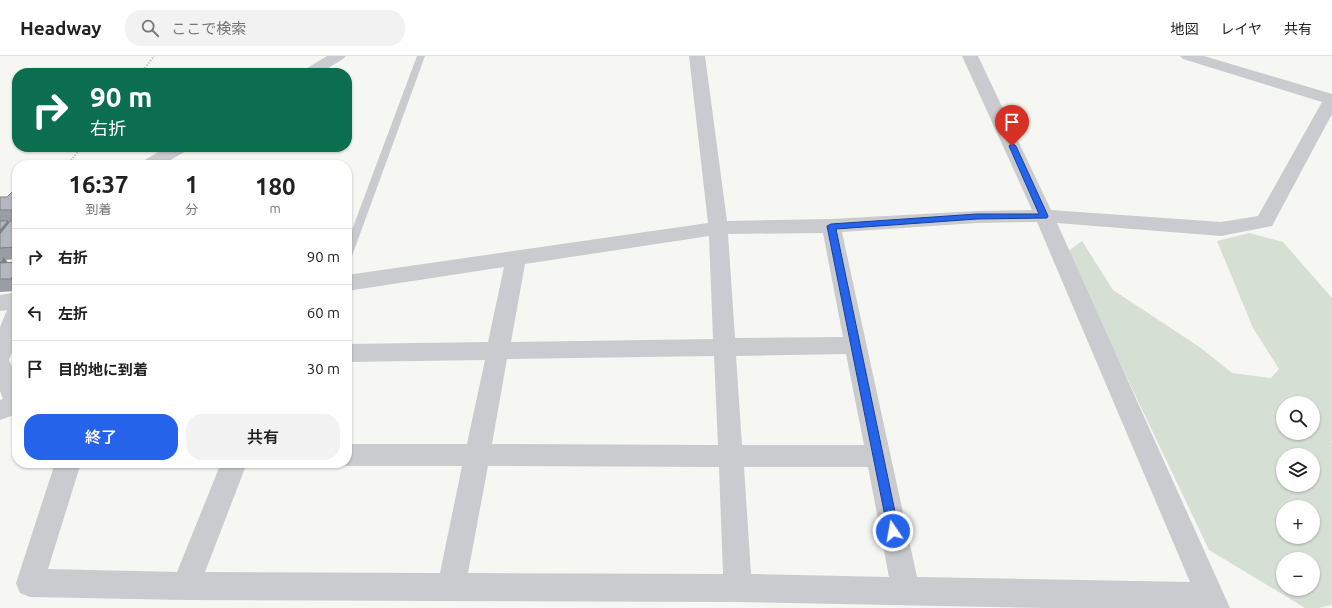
<!DOCTYPE html>
<html lang="ja">
<head>
<meta charset="utf-8">
<style>
  body { margin:0; font-family:Ubuntu,"Noto Sans JP",sans-serif; background:#f2f2f2; color:#222; height:100vh; display:flex; flex-direction:column; font-size:15px; white-space:nowrap }
  * { box-sizing:border-box; margin:0 }
  p { font-size:13px; color:#767676 }
  .icon { flex:none; width:22px; height:22px; fill:none; stroke:currentColor; stroke-width:2; stroke-linecap:round; stroke-linejoin:round }
  .map { position:relative; flex:1; overflow:hidden }
  .side { position:absolute; left:12px; top:104px; width:340px; height:308px; display:flex; flex-direction:column; background:#fff; border-radius:16px; box-shadow:0 1px 3px #0004 }
  .side>* { flex:none }
  .banner { position:absolute; left:12px; top:12px; width:340px; height:84px; border-radius:16px; box-shadow:0 1px 3px #0004; background:#0b6e4f; color:#fff; overflow:hidden }
  .buttons { position:absolute; left:1276px; top:340px; display:grid; gap:8px }
  .buttons a { display:grid; place-items:center; width:44px; height:44px; border-radius:50%; background:#fff; box-shadow:0 1px 3px #0004; font-size:20px }
  .pin { position:absolute; display:grid; place-items:center; width:34px; height:34px; color:#fff; margin:-41px -17px; border-radius:50% 50% 50% 0; rotate:-45deg; box-shadow:0 0 4px #0007 }
  .pin .icon { rotate:45deg }
  .me { position:absolute; width:44px; margin:-22px; rotate:348deg; stroke-linejoin:round; filter:drop-shadow(0 0 3px #0008) }
  .turn { display:flex; align-items:center; gap:14px; height:84px; padding:0 12px; font-size:18px }
  .turn .icon { width:52px; height:52px; stroke-width:2.5 }
  .turn b { display:block; font-size:28px; line-height:34px }
  .eta { display:flex; justify-content:space-evenly; align-items:center; height:68px; text-align:center }
  .eta b { font-size:24px; font-weight:600; line-height:28px }
  .button { display:flex; gap:8px; margin-top:auto; padding:8px 12px }
  .button a { flex:1; height:46px; border-radius:16px; background:#2563eb; color:#fff; font-size:16px; font-weight:600; line-height:46px; text-align:center }
  .button a+a { background:#f2f2f2; color:#222 }
  ul { padding:0; list-style:none }
  li { display:flex; align-items:center; gap:12px; height:56px; padding:0 12px; border-top:1px solid #e0e0e0 }
  li div { flex:1 }
  li b { display:block; font-size:15px }
  li em { font-style:normal }
  header { display:flex; align-items:center; gap:24px; box-sizing:border-box; height:56px; padding:0 20px; background:#fff; border-bottom:1px solid #e0e0e0 }
  header strong { font-size:19px }
  nav { display:flex; gap:22px; margin-inline-start:auto; font-size:14px }
  .search { width:280px; height:36px; background:#f2f2f2; display:flex; align-items:center; gap:10px; box-sizing:border-box; padding:0 14px; border-radius:16px; color:#767676; font-size:15px }
  .map>svg:first-child { display:block }
  .green { fill:#d6dfd4; fill-rule:evenodd }
  .lines { fill:none; stroke-linecap:round; stroke-linejoin:round }
  .path { stroke:#c0c1c4; stroke-width:2; stroke-dasharray:1.5 1.5; stroke-linecap:butt }
  .lane { fill:#c9cbcf; fill-rule:evenodd }
  .street { fill:#c9cbcf; fill-rule:evenodd }
  .wall { fill:#9a9ea4 }
  .shaded-wall { fill:#7d8186 }
  .building { fill:#b3b8bf; stroke:#7d8186 }
  .route { fill:#2563eb; stroke:#184099 }
</style>
</head>
<body>
<header>
<strong>Headway</strong>
<div class="search"><svg class="icon" aria-label="search" viewBox="0 0 24 24"><circle cx="10" cy="10" r="6"/><path d="M15 15l6 6"/></svg>ここで検索</div>
<nav><a>地図</a><a>レイヤ</a><a>共有</a></nav>
</header>
<div class="map">
<svg width="1332" height="552" viewBox="0 0 1332 552">
  <rect width="100%" height="100%" fill="#f6f7f3"/>
  <path class="green" d="M1249,177L1283,186L1332,242V385H1331L1332,388V549L1318,552H1305L1209,494L1067,196L1082,185L1113,234L1201,292L1232,317L1271,322L1279,313L1253,272L1217,185ZM1283,347H1313V377H1283ZM1283,399H1313V429H1283ZM1283,451H1313V481H1283ZM1283,503H1313V533H1283Z"/>
  <g class="lines">
    <path class="path" d="M141,17L154,0
      M67,109L82,91"/>
    <path class="lane" d="M417,0H425L352,200L347,204V187Z"/>
    <path class="street" d="M327,0H346L343,3L320,17H301L304,14Z
      M689,0H705L727,165L831,163L977,155L1032,154L962,0H978L1051,154L1221,166L1258,160L1322,46L1183,3L1180,0H1204L1332,38V58L1272,170L1221,180L1057,167L1230,552H1043L738,546L185,544L30,541L20,537L16,527L55,407H81L48,513L177,516L221,407H247L205,516L440,517L462,410H347L339,407H347V388H467L485,304L347,306V288L488,286L504,211L347,235V219L708,167ZM1037,166L1190,526L917,521L842,176L977,167ZM823,177L843,281L735,282L728,178ZM709,180L713,283L511,286L525,208ZM846,298L864,389H742L736,300ZM714,300L718,389L492,388L507,303ZM488,410L719,411L723,518L468,517ZM744,411H868L889,521L751,518Z
      M167,91H189L186,95L162,109H140L143,105Z
      M17,236V284L9,304L17,321V358L0,364V344L3,343L0,335V271L7,254L0,255V239Z"/>
  </g>
  <path class="wall" d="M17,135V203L5,204L8,207L17,206V235L0,236V202H2L0,201V141H7Z"/>
  <path class="shaded-wall" d="M17,150V157L14,154Z
    M8,165L17,175L0,184V174Z
    M4,202L15,214L0,207Z
    M17,213V229L11,223Z"/>
  <path class="building" d="M13,135H17V150L14,154H0V141H7Z
    M17,158V163H13Z
    M0,165H8L0,174Z
    M10,165H17V190L16,191L0,192V178Z
    M0,202H4L0,207L17,206V213L11,223H0Z"/>
  <path class="route" d="M1012,87L1016,90L1048,160L1047,162L977,163L836,173L899,475L897,479L893,480L889,479L888,475L827,170L831,168L977,158H1039L1009,90Z"/>
</svg>
<div class="buttons">
<a><svg class="icon" aria-label="search" viewBox="0 0 24 24"><circle cx="10" cy="10" r="6"/><path d="M15 15l6 6"/></svg></a>
<a><svg class="icon" aria-label="layers" viewBox="0 0 24 24"><path d="M12 4l9 5-9 5-9-5zM3 14l9 5 9-5"/></svg></a>
<a>+</a>
<a>−</a>
</div>
<div class="pin" style="left:1012px;top:90px;background:#d93025"><svg class="icon" aria-label="arrive" viewBox="0 0 24 24"><path d="M6 21V4h12l-3 4 3 4H6"/></svg></div>
<svg class="me" style="left:893px;top:475px" viewBox="-20 -20 40 40"><circle r="17" fill="#2563eb" stroke="#fff" stroke-width="3"/><path d="M0-11L8 9 0 5-8 9z" fill="#fff"/></svg>
<div class="banner">
<div class="turn"><svg class="icon" aria-label="right" viewBox="0 0 24 24"><path d="M7 20v-9h11M14 6l5 5-5 5"/></svg><div><b>90 m</b>右折</div></div>
</div>
<section class="side">
<div class="eta">
<div><b>16:37</b><p>到着</p></div>
<div><b>1</b><p>分</p></div>
<div><b>180</b><p>m</p></div>
</div>
<ul>
<li><svg class="icon" aria-label="right" viewBox="0 0 24 24"><path d="M7 20v-9h11M14 6l5 5-5 5"/></svg><div><b>右折</b></div><em>90 m</em></li>
<li><svg class="icon" aria-label="left" viewBox="0 0 24 24"><path d="M17 20v-9H6M10 6l-5 5 5 5"/></svg><div><b>左折</b></div><em>60 m</em></li>
<li><svg class="icon" aria-label="arrive" viewBox="0 0 24 24"><path d="M6 21V4h12l-3 4 3 4H6"/></svg><div><b>目的地に到着</b></div><em>30 m</em></li>
</ul>
<div class="button"><a>終了</a><a>共有</a></div>
</section>
</div>
</body>
</html>
